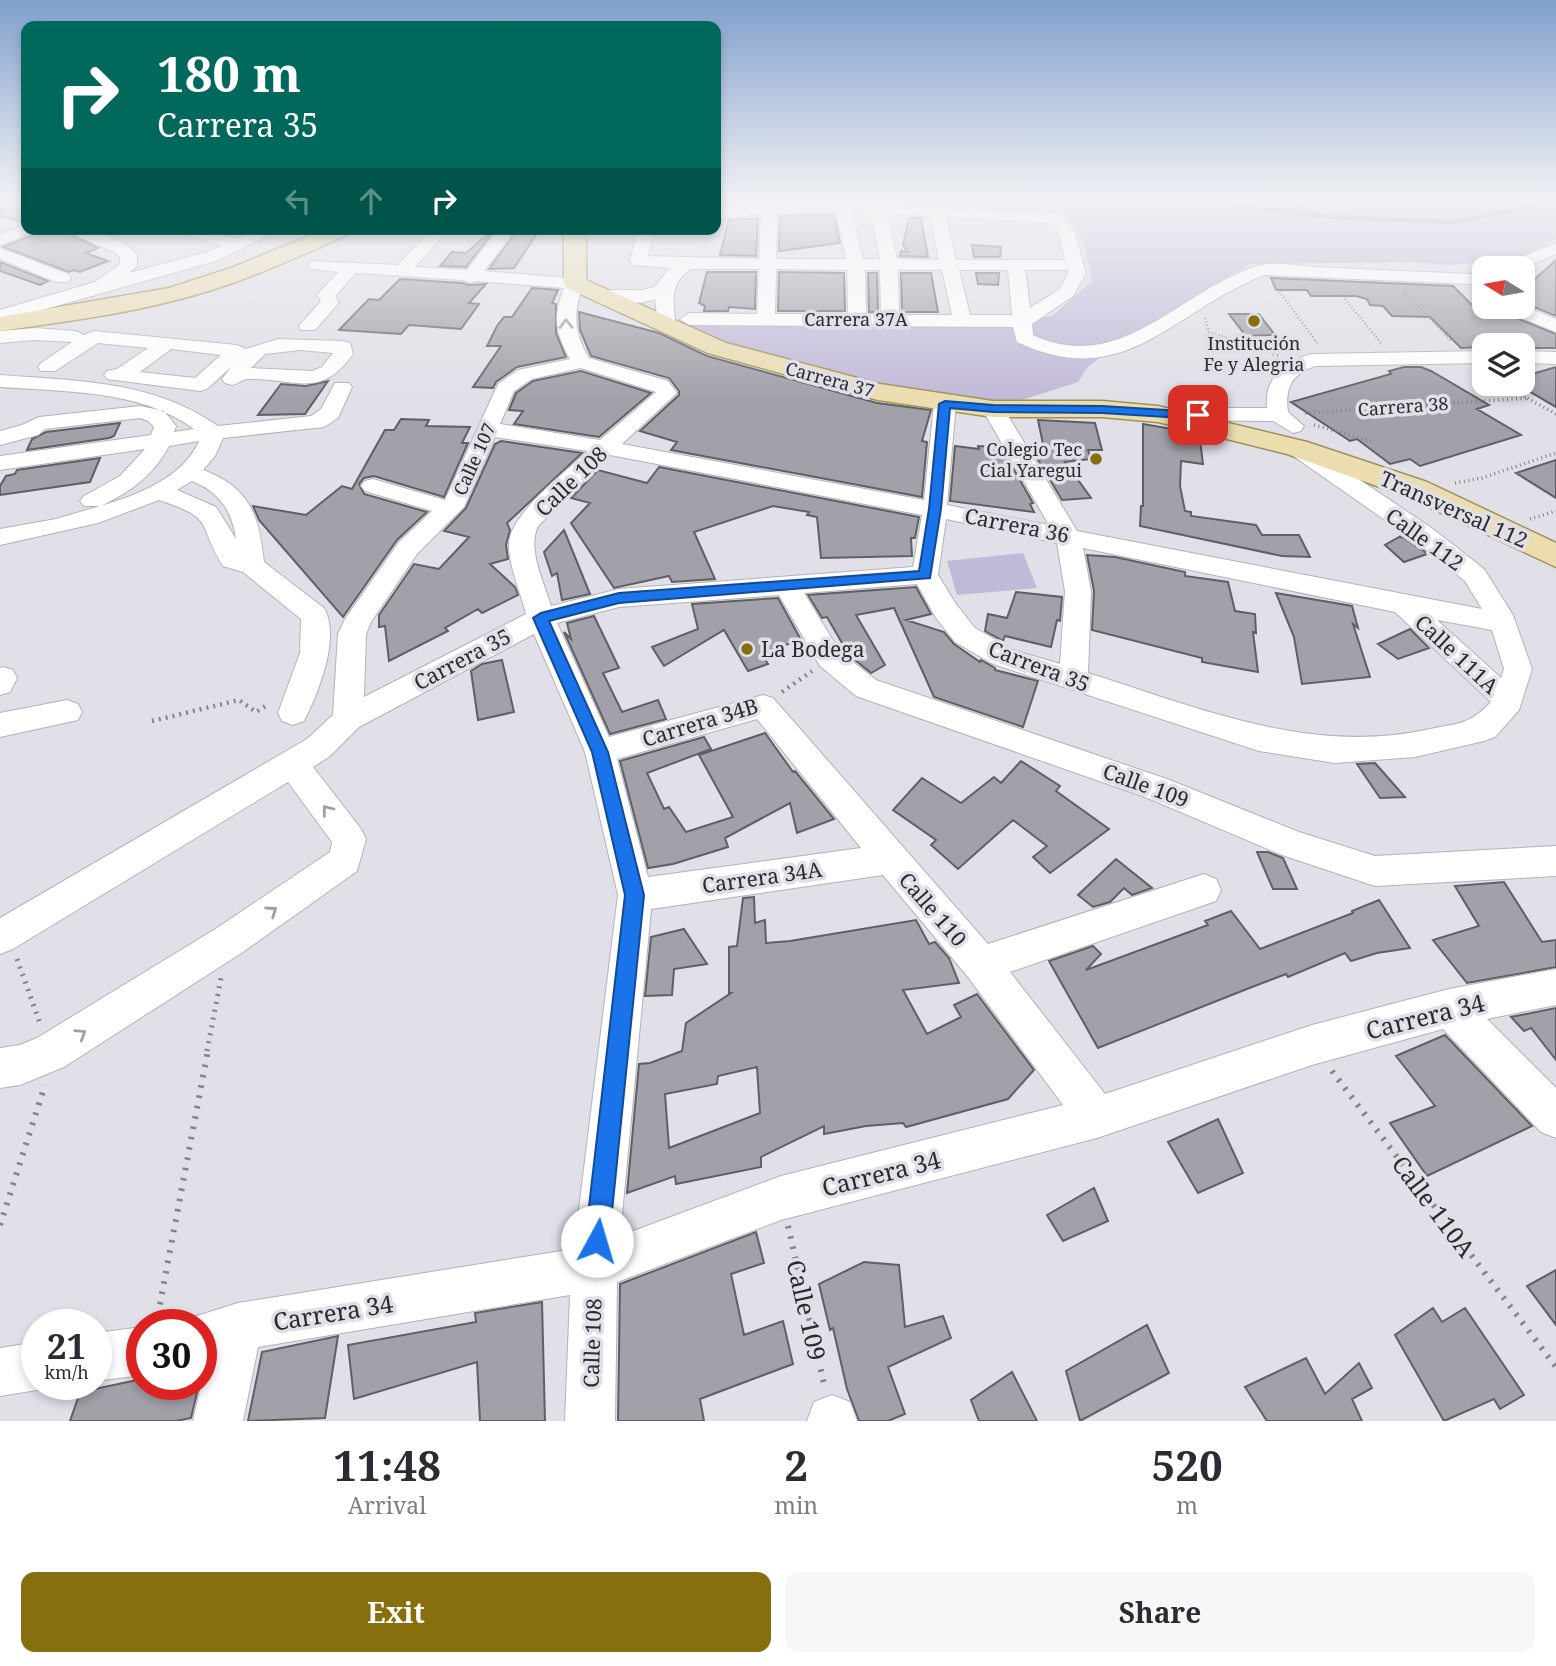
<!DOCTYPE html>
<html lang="en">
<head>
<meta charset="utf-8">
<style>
  body { margin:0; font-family:"Noto Serif",serif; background:#f7f7f7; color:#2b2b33; height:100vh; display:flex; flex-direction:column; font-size:26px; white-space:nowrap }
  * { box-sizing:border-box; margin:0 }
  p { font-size:23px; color:#7c7c81 }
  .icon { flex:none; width:38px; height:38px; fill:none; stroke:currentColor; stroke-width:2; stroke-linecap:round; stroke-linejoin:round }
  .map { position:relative; height:1421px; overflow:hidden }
  .details { display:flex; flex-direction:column; background:#fff; flex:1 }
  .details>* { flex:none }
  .hud { position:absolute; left:21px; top:21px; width:700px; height:214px; border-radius:14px; box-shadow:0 4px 10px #0003; background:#00695c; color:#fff; overflow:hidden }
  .needle { width:46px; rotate:281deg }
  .fabs { position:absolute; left:1472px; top:256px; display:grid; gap:14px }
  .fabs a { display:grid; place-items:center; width:63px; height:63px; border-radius:14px; background:#fff; box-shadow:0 4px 10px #0003; font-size:35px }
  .speed { position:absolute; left:21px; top:1309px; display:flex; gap:14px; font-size:35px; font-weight:700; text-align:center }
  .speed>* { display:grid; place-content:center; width:91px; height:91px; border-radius:50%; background:#fff; box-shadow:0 4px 10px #0003; line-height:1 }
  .speed small { font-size:18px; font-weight:400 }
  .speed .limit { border:10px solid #d22; background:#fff; color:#111 }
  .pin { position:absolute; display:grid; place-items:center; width:60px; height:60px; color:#fff; margin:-30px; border-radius:14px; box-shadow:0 4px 10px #0006 }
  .me { position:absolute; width:77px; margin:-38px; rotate:6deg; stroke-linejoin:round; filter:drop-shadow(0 0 5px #0008) }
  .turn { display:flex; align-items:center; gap:24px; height:147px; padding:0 21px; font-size:32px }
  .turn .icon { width:91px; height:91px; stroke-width:2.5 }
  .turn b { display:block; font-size:49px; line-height:60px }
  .lanes { display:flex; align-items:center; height:66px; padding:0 21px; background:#0003; justify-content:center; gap:35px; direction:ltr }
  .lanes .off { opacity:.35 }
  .eta { display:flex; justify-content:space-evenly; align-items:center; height:119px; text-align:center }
  .eta b { font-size:42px; font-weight:700; line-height:49px }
  .button { display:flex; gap:14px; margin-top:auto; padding:14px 21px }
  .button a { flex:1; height:80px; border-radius:14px; background:#876f0f; color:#fff; font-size:28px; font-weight:700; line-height:80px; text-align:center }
  .button a+a { background:#f7f7f7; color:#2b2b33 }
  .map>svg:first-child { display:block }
  .green { fill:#c1b9d8 }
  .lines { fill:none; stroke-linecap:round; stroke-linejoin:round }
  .stream { stroke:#8880a1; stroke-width:4.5 }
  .building { fill:#a2a0a8; stroke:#615f66; stroke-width:2; fill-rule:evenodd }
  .minor-casing { stroke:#b3b2b9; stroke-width:2 }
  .major-casing { stroke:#9f905e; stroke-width:3 }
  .path-far4 { stroke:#858489; stroke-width:2.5; stroke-dasharray:1 2.5; stroke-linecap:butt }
  .path-far3 { stroke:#858489; stroke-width:3.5; stroke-dasharray:1 3.5; stroke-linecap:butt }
  .path-far2 { stroke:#858489; stroke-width:4.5; stroke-dasharray:2 5; stroke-linecap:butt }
  .path-far1 { stroke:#858489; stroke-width:5; stroke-dasharray:2 6; stroke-linecap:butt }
  .path { stroke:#858489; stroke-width:6; stroke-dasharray:2.5 8; stroke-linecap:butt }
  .minor { fill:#fff; fill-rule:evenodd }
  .major { fill:#ebddae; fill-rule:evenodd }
  .oneway { stroke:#a0a0a1 }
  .route { fill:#1a73e8; stroke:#114b97; stroke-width:2 }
  .poi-dot { fill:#876f0f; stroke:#e1dfe7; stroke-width:2.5 }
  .labels { text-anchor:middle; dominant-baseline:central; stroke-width:7; stroke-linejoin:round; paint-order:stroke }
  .far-street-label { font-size:18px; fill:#2b2b2e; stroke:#e1dfe7 }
  .far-poi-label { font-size:18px; fill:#2b2b2e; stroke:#e1dfe7 }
  .street-label { font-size:21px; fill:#2b2b2e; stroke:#e1dfe7 }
  .poi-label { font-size:21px; fill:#2b2b2e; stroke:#e1dfe7; text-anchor:start }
  .near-street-label { font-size:24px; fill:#2b2b2e; stroke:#e1dfe7 }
</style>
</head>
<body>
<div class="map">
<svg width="1556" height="1421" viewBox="0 0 1556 1421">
  <rect width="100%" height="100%" fill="#e1dfe7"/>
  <path class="green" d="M804,200H1556V238L1514,261L1446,265L1414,262L1251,264L1119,342L1087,368L1078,382L993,409L945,404L686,332L689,323L1023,321L1052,316L1092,281L1084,244L1073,224L1042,211L938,210Z
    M1023,553L1037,588L957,595L947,561Z"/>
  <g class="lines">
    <path class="stream" d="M1192,200L1329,217L1455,222L1556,201
      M1278,200L1310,211"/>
  </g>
  <path class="building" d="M0,200H26V223L0,216Z
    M834,215L840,243L779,251L780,216Z
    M909,218H921L928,257L900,256L901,251L908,252L903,245Z
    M741,219H758L756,256L720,255L729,220Z
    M38,229H59L98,248L86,253L108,261L80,272L73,270L69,272L3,247L35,234Z
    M518,229H540L514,268L489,269Z
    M487,235H491L466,267L440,266L452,252L466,253Z
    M972,245L1001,247L1000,257H974Z
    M1556,260V316L1522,302V277L1534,280Z
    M0,262L48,281L40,285L0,271Z
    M707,272H756L755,309L729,307L728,311H704L705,306L699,303Z
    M779,272L844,273L845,311H778Z
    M868,273H877L878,312H869Z
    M901,273H931L938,312H902Z
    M976,273H999L998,285L978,284Z
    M1271,278L1453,286L1475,308L1497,306L1501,312L1556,334V348H1522V345L1461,348L1430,317L1392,316L1383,306L1370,305L1367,299L1356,296H1311L1307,290H1276Z
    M400,279L462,283L469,285L486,284L469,303L479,304L461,329L409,325L401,334L339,330L369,299L379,300Z
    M532,288L558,290L552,303L556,304V333L566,357L517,367L496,382L493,388L473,387L501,346H487L497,326L504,317H512Z
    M579,312L659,333L707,356L877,403L931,410L922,441L927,442L922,497L671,450L677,442L640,431L679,395V391L669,378L591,356L580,330Z
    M1229,314H1259L1275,335L1246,336Z
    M1404,367H1421L1431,371L1489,405L1477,409L1521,435L1420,466L1410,459L1390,464L1357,439L1350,441L1291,402L1391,374L1389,371Z
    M1556,367V407L1515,383H1522V377Z
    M581,371L651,393L599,437L514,424L523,411L509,410L516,393L533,381Z
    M328,381L305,414L258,415L281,384L306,386Z
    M401,419L429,420L426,426L470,427L462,443H468L444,497L374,476L364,478L359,484L364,494L427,512L397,540L343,617L259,520L253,506L306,515L342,486L352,489L385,430H394Z
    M1038,420L1095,423L1102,450H1088L1091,459L1065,462L1091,498L1062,500L1031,448L1044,449Z
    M120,423L114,436L109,438L27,450L32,439L46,432Z
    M1143,424L1184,431L1187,444L1200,440L1203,464L1181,461L1180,486L1185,511L1191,512V516L1256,525L1262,535H1299L1310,557L1282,556L1140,526L1141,506H1143Z
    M501,441L582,453L507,523L510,530L506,545L508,559L490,564L515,587L518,595L482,613L478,609L445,628L448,631L389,661L385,626L379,627V615L414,564L439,569L469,537L444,531L466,508L495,444Z
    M955,446L979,449L978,446L1001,447L1033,503L1030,504L1034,512L950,501Z
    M100,458L90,482L0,495V486L6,476L15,474L17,470Z
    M1556,460V498L1516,473Z
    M659,467L919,517L915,538H911L912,556L821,558L817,517L807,515L809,512L773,506L694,532L715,579L672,582L669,576L614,588L571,523L590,503L571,498L598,470L647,483Z
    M564,530L590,594L562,600L557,573L552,576L544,552Z
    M1401,536L1424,551L1427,554L1404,562L1385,545Z
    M1087,555L1115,557L1185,572V576L1228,582L1235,611L1255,614L1256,633L1253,632L1258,672L1202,662V658L1092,630L1094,591Z
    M916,587L931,614L906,620L944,632L954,644L980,662L981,660L995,668V670L1038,681L1023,727L934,697L894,608L856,615L885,665L871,673L849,655L827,617L822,618L808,595Z
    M1016,592L1062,597L1060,621L1057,620L1051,647L1005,636L1003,641L985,631L988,614L1007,618Z
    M1276,593L1352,606L1358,628L1353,624L1370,677L1302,684L1294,637Z
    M778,598L801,640L761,653L768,664L748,671L724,630L664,666L652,647L698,629L692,604Z
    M594,616L619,668L603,673L622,712L658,700L666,719L610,734L564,632L571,639L567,623Z
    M1410,629L1429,648L1398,659L1378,644Z
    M502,660L514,712L478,720L471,671L482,664Z
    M765,733L793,772L795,771L834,819L797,833L790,803L725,838L728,847L673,864L648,868L620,761L704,737L711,749L647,773L664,809L669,807L686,832L733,817L699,755Z
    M1021,761L1060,786L1056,791L1109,829L1050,873L1033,857L1047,846L1013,820L958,869L931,845L936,840L893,810L922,778L961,803L994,777L1001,783Z
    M1375,763L1405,797L1380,798L1357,764Z
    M1257,852H1268L1283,858L1297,889H1273Z
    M1116,859L1152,888L1132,895L1124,888L1110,902L1093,907L1078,895Z
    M1504,882L1542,942L1556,940V967L1467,983L1433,940L1479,926L1455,886Z
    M754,897L755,923L765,920L766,943L790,941L916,920L929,944L935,942L949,958L959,983L903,990L927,1034L961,1017L954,1005L977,994L1034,1070L1008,1099L906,1127L903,1123L866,1126L824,1134V1126L761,1157V1167L676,1184L675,1176L627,1193L639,1064L650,1063L682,1051L686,1023L731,993H729V947L737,946L743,898ZM757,1067L760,1113L669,1148L665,1094L717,1084L718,1076Z
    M1379,900L1410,948L1377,953L1351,961L1345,953L1288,977L1286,974L1252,987L1098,1048L1049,961L1093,946L1101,954L1086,970L1208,925L1205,921L1231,911L1260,949L1353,913L1352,911Z
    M684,929L707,964L674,969L672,995L645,996L651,937Z
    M1556,1008V1060L1531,1028L1524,1031L1511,1017Z
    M1445,1035L1532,1126L1427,1176L1390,1123L1435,1106L1396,1056Z
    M1218,1119L1243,1173L1198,1193L1168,1142Z
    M1094,1188L1108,1221L1063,1241L1047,1215Z
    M756,1232L764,1263L731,1274L744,1335L783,1321L793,1364L700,1399L704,1421H618L620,1284Z
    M864,1262L899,1265L905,1327L943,1316L951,1338L888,1367L905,1414L888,1421H859L847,1389L833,1328L830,1330L819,1284Z
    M1556,1270V1325L1527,1286Z
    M542,1302L545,1421H480L477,1362L354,1399L348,1345L476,1322L475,1313Z
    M1433,1308L1442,1322L1465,1308L1524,1395L1500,1409L1494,1399L1444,1421L1395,1335Z
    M1147,1325L1169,1373L1080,1421L1066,1371Z
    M338,1336L325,1418L248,1421L262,1352Z
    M1306,1358L1325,1394L1359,1363L1372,1388L1352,1399L1362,1421H1267L1245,1387Z
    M1012,1372L1037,1421H979L971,1400Z
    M142,1379V1384H199L191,1418L176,1421H70L80,1392Z"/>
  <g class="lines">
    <g class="minor-casing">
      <path id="minor" d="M843,202L1061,215L1074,230L1086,273L1073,296L1032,324L1033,335C1121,376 1179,291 1257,266C1274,261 1298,266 1315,267C1367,269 1418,272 1470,274L1484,271V281L1470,284L1265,275C1174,309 1126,394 1017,342L1013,327L689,325L680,319L689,313L757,314L759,269H690C669,285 673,302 676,326L667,332L658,326L655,299C642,304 609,307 599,296C611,283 638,296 655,286C660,282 664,273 670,268L633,265L630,261L638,229H654L648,256L759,259L761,214L716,219V209L769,203ZM836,212L846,259H776L777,213ZM852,212L871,213L880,259H863ZM887,214L930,216L939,260L897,259ZM946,217L1050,223L1058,231L1065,260H956ZM776,269L847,270L848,314H775ZM865,270H880L881,315L866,314ZM898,270H942L952,315H899ZM959,270H1008L1012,315H970ZM1025,270H1068V273L1060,289L1030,308Z
        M26,225V229H36L34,232L0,245V234Z
        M61,229C86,229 121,235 137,255V266L129,273L207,252L222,246L181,232L179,229H204L236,239L259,229H281L219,260L0,322V310L95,282L120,264V257L114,252Z
        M432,229H449L415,267L467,270L499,229H516L484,271L581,279L584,283C573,312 573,331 589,358L668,381L677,393L622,444L924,500L934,404L938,400H952L956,404L947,505L1049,525L982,409L985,404H1001L1004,409L1077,531L1482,609L1465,581L1415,541L1289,453L1286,448L1289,443H1305L1433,529L1484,569L1513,615L1532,669L1519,710L1495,737L1484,741L1415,757L1335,763L1259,751L993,664L955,642L936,618L917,584L804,593L840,652L876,680L1167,779L1299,832L1375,856L1556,846V876L1375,886L1282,855L1145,797L856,696L820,666L779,595L619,607L557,623L609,737L763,695L773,698L988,944L1204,874L1216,879L1221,890L1216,901L1010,972L1105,1094L1312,1025L1449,989L1556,969V1005L1487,1019L1556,1088V1138L1541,1132L1443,1029L1312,1065L1097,1138L781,1220L617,1282L615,1421H565L570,1295L258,1347L243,1421H193L207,1359L201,1361V1325H182L184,1320L238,1303L574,1249L618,895L585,752L534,634L359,727L329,757L313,767L361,829L366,839L357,871L243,952L64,1067L20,1085L0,1088V1048L20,1045L37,1038L217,928L330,852L332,842L288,782L13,949L0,954V918L307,739L333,715L338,634L345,619L399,542L432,511L365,491L361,486L365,481L373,479L445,500L498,384L518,370L570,359C555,333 553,315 564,288L476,281L470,283L463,280L356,273L335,296L339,302L336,306L315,330H301L299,326L321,301L317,295L338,272L311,269L308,265L311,261L398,265ZM581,368L656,392L600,440L500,424L514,391L532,379ZM495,437L588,451C566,472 508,515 509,545C509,567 521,593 526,614L364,697L366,634L371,622L417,554L464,507ZM610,455L922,515L913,567L619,589L551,606C544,582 527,550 538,526ZM946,519L1057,543L1065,591L1060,664L1013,650L975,628L956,604L938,575ZM1083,548L1395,612L1491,702C1469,725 1459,723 1430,729C1311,756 1199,708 1088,673L1091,591ZM1437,620L1492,630L1504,669L1501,678ZM757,719L861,848L648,877L617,759ZM883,875L968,977L1063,1105L781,1176L620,1236L651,909Z
        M1556,243V254L1522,269L1502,268L1504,264Z
        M0,248L68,274L71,278L68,282H56L0,259Z
        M1522,305L1556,319V332L1502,310L1499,306Z
        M35,328L76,331L84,335L94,331L237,345L246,349L278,339L343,341L350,343L353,354C320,401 294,377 247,379C241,380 238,384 232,385L225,383L222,379L231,367L207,389L200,391L107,379L104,375L107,371L117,369L148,348L98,343L55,371H41L38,367L41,363L72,342L35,340L0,343V331ZM171,349L221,355L195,378L140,372ZM300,350L333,353L322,367L312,371L251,368L265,354Z
        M1484,351V363L1315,366C1291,375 1285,388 1288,412L1304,426L1301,431L1293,433L1273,421L1158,420L1150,419L1147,414L1150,409L1158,408H1267C1264,378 1284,361 1312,354Z
        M1522,351L1556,352V364L1522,363Z
        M0,375C77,381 152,380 218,426L311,416L321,409L335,383H349L352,387L338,418L324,427L223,438L215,456L203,470C250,487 259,516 264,562L324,608C341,637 318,694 304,721L293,725L282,721L278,713L300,653L301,619L243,572L223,566C196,523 217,519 159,500L98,523L0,545V529L56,519L100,506H84L80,501L84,496L120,476L145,449L0,470V456L151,435L154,427L148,421L140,418L45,429L38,435L0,445V431L22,425L39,417L140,406L164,411L176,426L174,432L194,429C140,389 64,392 0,387ZM199,441C183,478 137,495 101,506C130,492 154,475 169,446ZM192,481C219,492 232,510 236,539L216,507L177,490Z
        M3,667L13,670L17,678L10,692L0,695V668Z
        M67,700L78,704L82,712L78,720L0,737V713Z
        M142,1327V1375L96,1381V1333Z
        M37,1342V1384H51L37,1390L0,1396V1348Z
        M832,1395L850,1402L857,1421H807L814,1402Z"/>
    </g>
    <g class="major-casing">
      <path id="major" d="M326,229H354L351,233C296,258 240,284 180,299C121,315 60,322 0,331V317L169,288L231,268Z
        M560,229H581L586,238V280L726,343L880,384L993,401H1102L1158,406L1307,442L1427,482L1556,543V567L1405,496L1287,454L1158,422L1102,417H993L878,400L708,353L567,288L564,283V238Z"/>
    </g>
    <path class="path-far4" d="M1275,286L1318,344
      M1336,288L1381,343
      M1404,291L1451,341
      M1205,318L1209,332L1249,345"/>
    <path class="path-far3" d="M1243,344L1280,356
      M1500,383L1556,414
      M1305,413L1529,398
      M1314,425L1371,441
      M1455,483L1482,478L1556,453
      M1530,519L1556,511"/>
    <path class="path-far2" d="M782,692L812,671
      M152,721L239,700L256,712L269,704"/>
    <path class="path-far1" d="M17,959L41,1026
      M207,1051L221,978"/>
    <path class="path" d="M1332,1071L1556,1367
      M0,1225L45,1085
      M788,1226L825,1388
      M156,1325L208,1050"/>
    <use href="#minor" class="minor"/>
    <use href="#major" class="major"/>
  </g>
  <defs><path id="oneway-chevron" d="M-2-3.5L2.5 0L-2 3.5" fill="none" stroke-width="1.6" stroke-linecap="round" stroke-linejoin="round" transform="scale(1.75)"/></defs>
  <g class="oneway">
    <use href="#oneway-chevron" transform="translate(566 324) rotate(-91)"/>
    <use href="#oneway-chevron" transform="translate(327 810) rotate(-128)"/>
    <use href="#oneway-chevron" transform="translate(272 911) rotate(-35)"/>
    <use href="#oneway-chevron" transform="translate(81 1034) rotate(-32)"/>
  </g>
  <linearGradient id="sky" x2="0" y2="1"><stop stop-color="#819fcc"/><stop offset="0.5" stop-color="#f2f1f4"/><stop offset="1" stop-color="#f2f1f4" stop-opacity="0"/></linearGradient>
  <rect width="1556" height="399" fill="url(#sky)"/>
  <path class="route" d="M945,401L993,405L1102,406L1198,412L1204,415L1198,419L1102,413L993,412L950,408L941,509L930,578L619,603L549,621L608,752L644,895L609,1241L606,1250L597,1253L589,1250L585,1241L625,895L592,752L533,618L541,613L619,593L919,571L929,509L939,404Z"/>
  <g class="poi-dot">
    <circle cx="1254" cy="321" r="7"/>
    <circle cx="1096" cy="459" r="7"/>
    <circle cx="747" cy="649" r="7"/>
  </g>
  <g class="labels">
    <g class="far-street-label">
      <text x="856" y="319">Carrera 37A</text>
      <text transform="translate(830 379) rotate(15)">Carrera 37</text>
      <text transform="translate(1403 406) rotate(-4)">Carrera 38</text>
      <text transform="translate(474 459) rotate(-66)">Calle 107</text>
    </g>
    <g class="far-poi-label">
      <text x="1254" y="343">Institución<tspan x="1254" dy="21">Fe y Alegria</tspan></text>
      <text x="1082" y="449" text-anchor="end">Colegio Tec<tspan x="1082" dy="21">Cial Yaregui</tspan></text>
    </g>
    <g class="street-label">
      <text transform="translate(571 481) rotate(-44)">Calle 108</text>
      <text transform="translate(1454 509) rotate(24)">Transversal 112</text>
      <text transform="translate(1017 525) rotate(11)">Carrera 36</text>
      <text transform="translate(1425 539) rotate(36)">Calle 112</text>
      <text transform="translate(1457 654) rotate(43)">Calle 111A</text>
      <text transform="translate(462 659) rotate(-28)">Carrera 35</text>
      <text transform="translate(1039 666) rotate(21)">Carrera 35</text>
      <text transform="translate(700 722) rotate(-17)">Carrera 34B</text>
      <text transform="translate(1146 785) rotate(20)">Calle 109</text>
      <text transform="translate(762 877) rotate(-8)">Carrera 34A</text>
      <text transform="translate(933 909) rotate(49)">Calle 110</text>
      <text transform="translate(592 1343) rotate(-88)">Calle 108</text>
    </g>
    <g class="poi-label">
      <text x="761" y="649">La Bodega</text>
    </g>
    <g class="near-street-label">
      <text transform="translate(1425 1016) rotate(-14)">Carrera 34</text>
      <text transform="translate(881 1173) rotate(-14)">Carrera 34</text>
      <text transform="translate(1434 1206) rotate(53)">Calle 110A</text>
      <text transform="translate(807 1310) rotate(77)">Calle 109</text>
      <text transform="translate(333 1312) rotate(-9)">Carrera 34</text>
    </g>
  </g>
</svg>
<div class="fabs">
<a><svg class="needle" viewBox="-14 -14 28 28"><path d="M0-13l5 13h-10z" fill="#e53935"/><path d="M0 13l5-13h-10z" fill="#7c7c81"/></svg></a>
<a><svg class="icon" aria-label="layers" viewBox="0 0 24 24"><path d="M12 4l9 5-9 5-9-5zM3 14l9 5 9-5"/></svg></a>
</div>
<div class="speed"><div>21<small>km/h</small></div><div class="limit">30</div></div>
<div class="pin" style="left:1198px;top:415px;background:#d93025"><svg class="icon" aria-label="arrive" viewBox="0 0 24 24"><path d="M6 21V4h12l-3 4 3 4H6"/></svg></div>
<svg class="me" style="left:597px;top:1241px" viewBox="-20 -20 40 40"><circle r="19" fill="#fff"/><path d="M0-13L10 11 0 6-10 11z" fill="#1a73e8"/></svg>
<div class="hud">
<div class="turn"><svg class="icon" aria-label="right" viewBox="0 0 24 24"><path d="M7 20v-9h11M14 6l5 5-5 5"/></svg><div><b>180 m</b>Carrera 35</div></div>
<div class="lanes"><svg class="icon off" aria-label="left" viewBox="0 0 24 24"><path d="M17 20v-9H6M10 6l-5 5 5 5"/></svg><svg class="icon off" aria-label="ahead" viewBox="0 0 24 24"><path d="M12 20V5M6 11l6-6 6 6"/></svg><svg class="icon" aria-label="right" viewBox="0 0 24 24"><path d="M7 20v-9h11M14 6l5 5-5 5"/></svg></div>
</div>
</div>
<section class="details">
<div class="eta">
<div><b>11:48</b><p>Arrival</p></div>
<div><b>2</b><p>min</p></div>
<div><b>520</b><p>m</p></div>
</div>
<div class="button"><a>Exit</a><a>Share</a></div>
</section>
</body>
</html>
